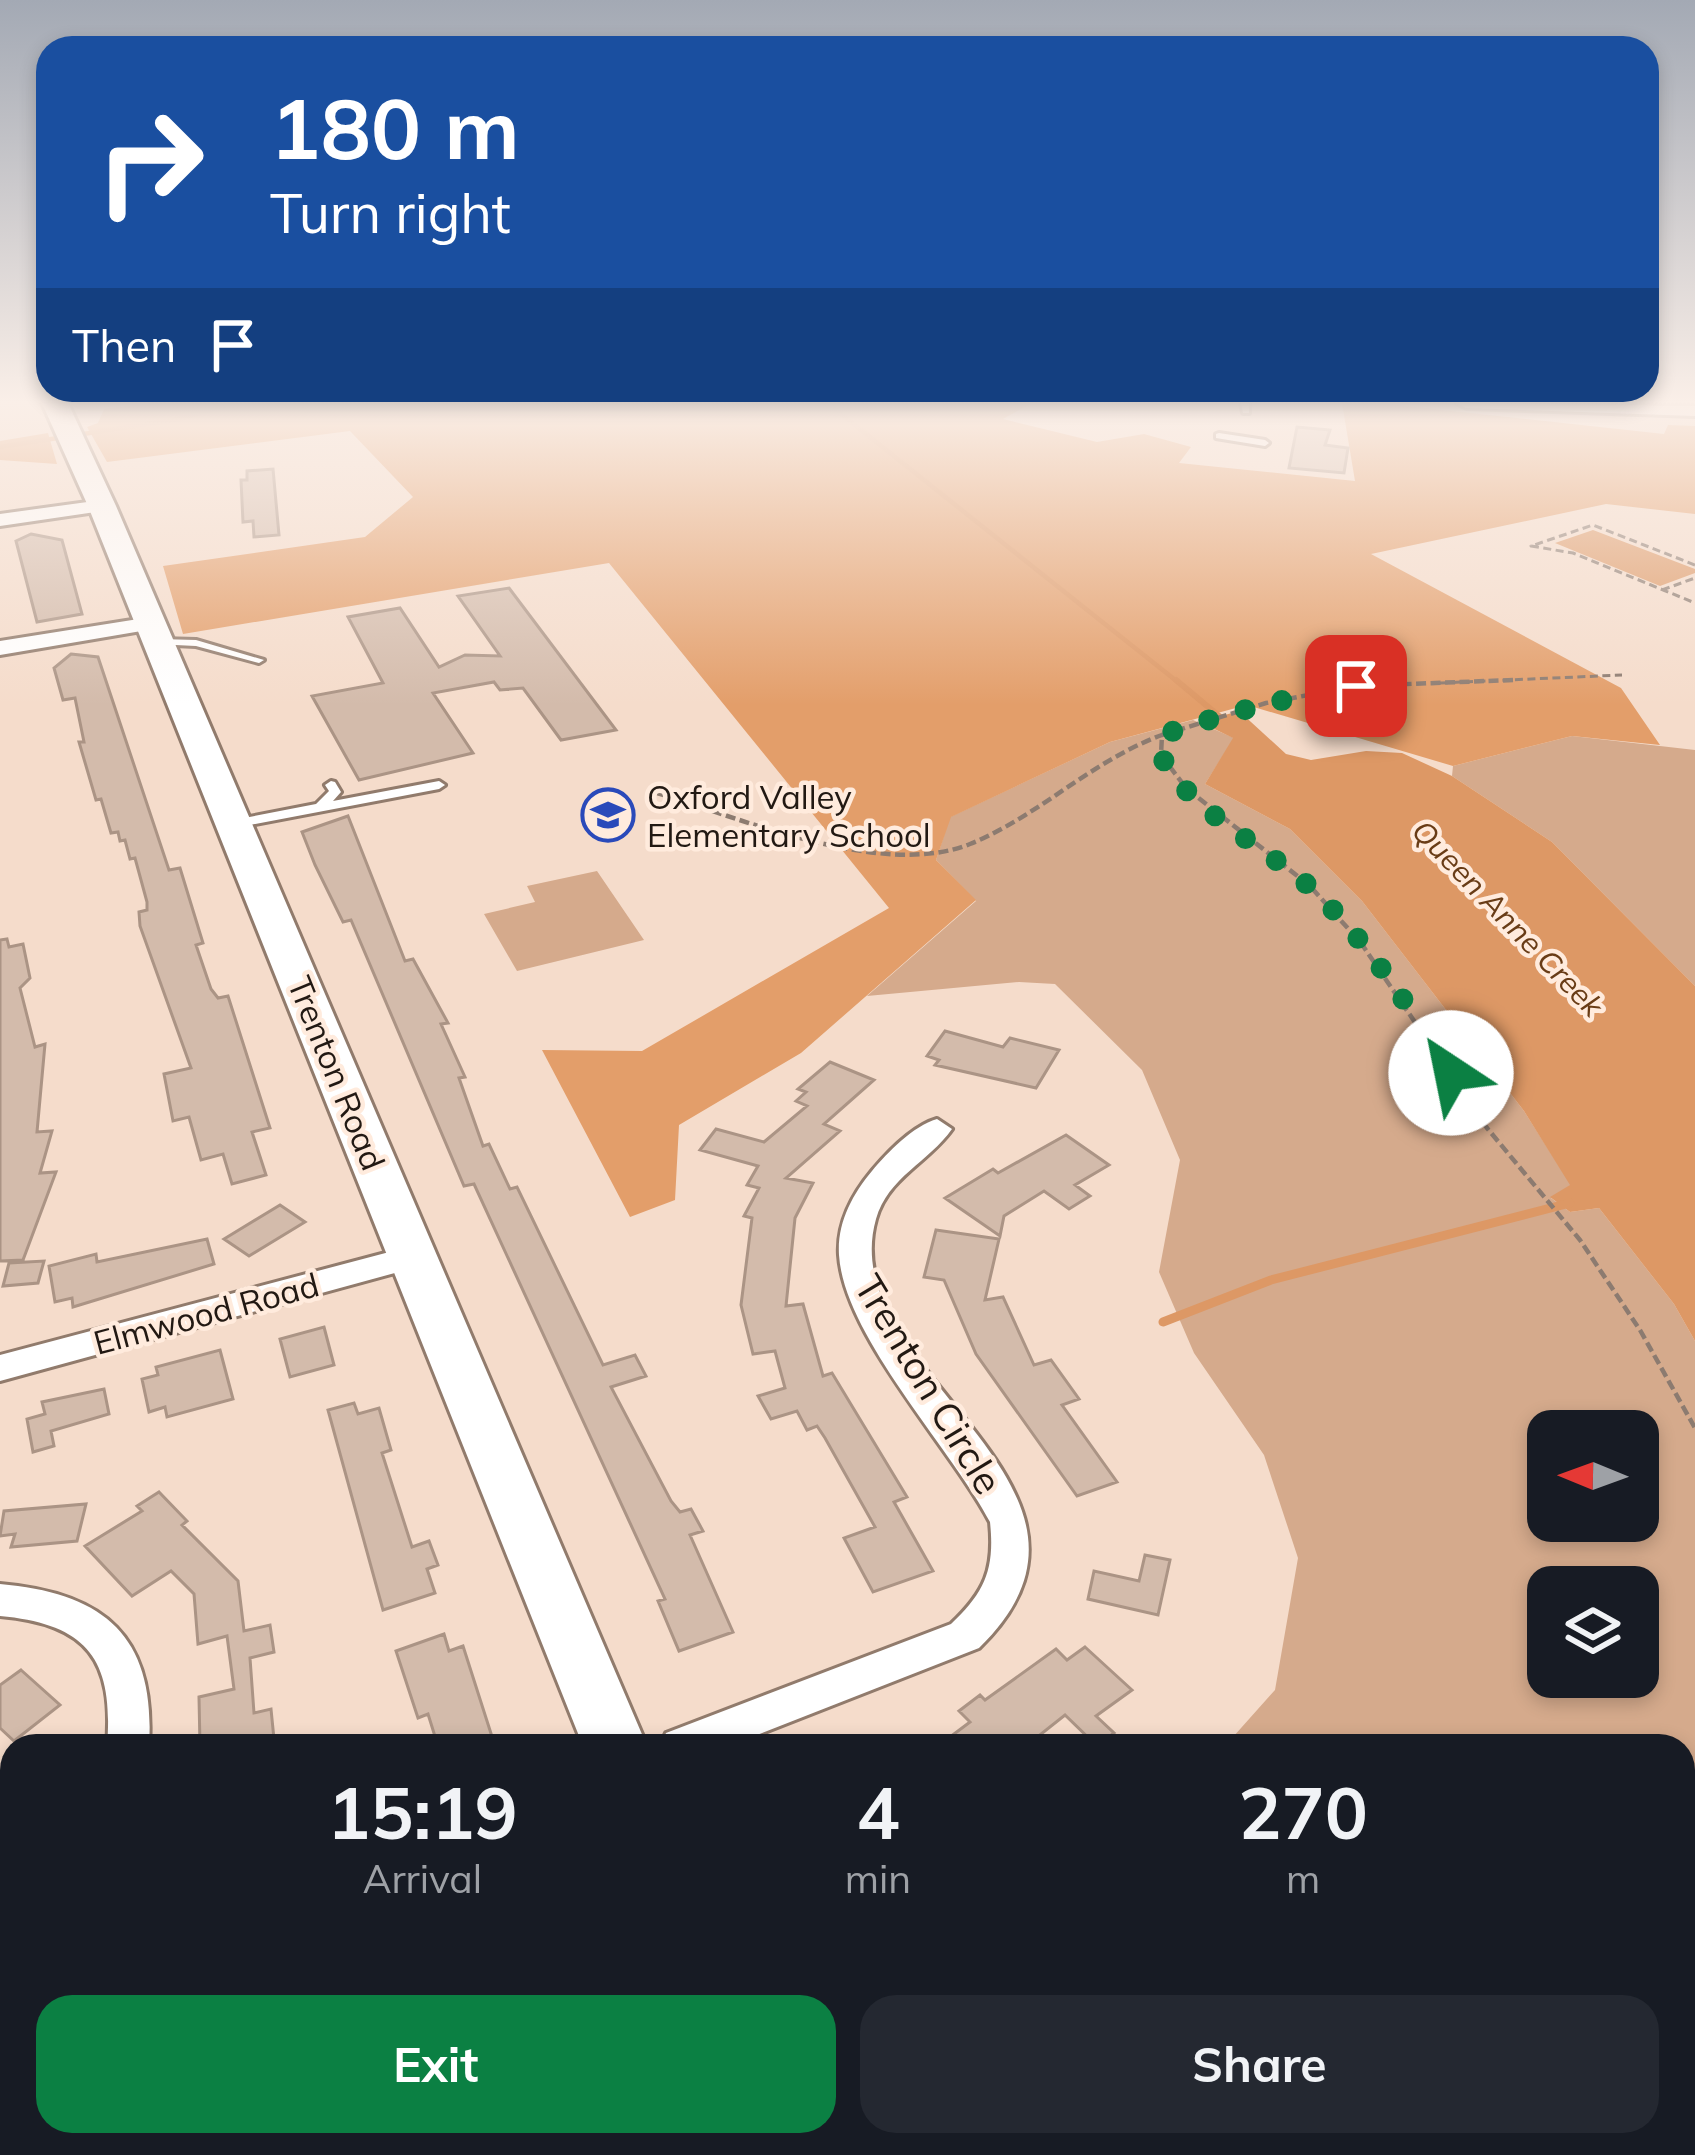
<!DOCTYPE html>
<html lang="en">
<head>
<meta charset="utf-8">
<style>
  body { margin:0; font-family:Mulish,sans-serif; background:#242831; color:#f1f3f6; height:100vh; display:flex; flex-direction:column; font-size:45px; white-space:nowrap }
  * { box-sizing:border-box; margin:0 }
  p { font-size:39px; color:#9ea1a6 }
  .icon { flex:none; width:66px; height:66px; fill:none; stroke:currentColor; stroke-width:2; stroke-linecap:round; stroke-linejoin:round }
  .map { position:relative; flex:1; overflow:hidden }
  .sheet { position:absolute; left:0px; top:1734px; width:1695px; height:423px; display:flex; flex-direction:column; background:#171b24; border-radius:36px 36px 0 0; box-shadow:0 6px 18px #0003 }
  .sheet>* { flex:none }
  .top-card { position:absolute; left:36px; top:36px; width:1623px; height:366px; border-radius:36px; box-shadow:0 6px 18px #0003; background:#1a4fa0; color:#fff; overflow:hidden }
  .needle { width:78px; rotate:271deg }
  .tools { position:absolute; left:1527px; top:1410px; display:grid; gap:24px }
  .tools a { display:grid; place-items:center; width:132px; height:132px; border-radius:24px; background:#171b24; box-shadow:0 6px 18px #0003; font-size:60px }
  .pin { position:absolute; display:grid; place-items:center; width:102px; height:102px; color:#fff; margin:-51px; border-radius:24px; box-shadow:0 6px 18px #0006 }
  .me { position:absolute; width:132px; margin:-66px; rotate:326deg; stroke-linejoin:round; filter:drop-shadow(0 0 9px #0008) }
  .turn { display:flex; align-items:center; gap:42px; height:252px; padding:0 36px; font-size:54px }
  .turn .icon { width:156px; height:156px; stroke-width:2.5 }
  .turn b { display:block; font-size:84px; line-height:102px }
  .then { display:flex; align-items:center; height:114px; padding:0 36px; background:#0003; gap:24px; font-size:45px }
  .eta { display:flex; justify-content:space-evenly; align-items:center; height:204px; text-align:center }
  .eta b { font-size:72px; font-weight:700; line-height:84px }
  .button { display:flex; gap:24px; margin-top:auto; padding:24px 36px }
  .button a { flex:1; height:138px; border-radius:36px; background:#0b8043; color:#fff; font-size:48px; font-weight:700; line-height:138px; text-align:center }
  .button a+a { background:#242831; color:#f1f3f6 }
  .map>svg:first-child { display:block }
  .green { fill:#d5aa8c; fill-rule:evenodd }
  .forest { fill:#e39e6a }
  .water { fill:#dd9865 }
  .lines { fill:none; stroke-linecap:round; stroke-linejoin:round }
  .stream-far3 { stroke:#dd9865; stroke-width:4.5 }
  .stream-far2 { stroke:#dd9865; stroke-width:6 }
  .stream-far1 { stroke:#dd9865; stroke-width:9 }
  .stream { stroke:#dd9865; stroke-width:10 }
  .building { fill:#d3bbab; stroke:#ab9485; stroke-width:3 }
  .service-casing { stroke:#917b6c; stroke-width:6 }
  .minor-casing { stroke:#917b6c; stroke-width:6 }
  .secondary-casing { stroke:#917b6c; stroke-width:6 }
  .path-far2 { stroke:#8c7b70; stroke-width:3; stroke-dasharray:8 4.5; stroke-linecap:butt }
  .path-far1 { stroke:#8c7b70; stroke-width:4.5; stroke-dasharray:10 4.5; stroke-linecap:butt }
  .path { stroke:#8c7b70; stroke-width:6; stroke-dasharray:18 9; stroke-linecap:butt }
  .service { fill:#fff; fill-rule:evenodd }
  .minor { fill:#fff; fill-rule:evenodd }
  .secondary { fill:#fff; fill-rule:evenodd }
  .route { stroke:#0b8043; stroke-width:21; stroke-dasharray:0 37.8 }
  .labels { text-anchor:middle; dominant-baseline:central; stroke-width:9; stroke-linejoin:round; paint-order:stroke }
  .far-water-label { font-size:30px; font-style:italic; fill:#693c16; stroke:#ffebdd }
  .poi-label { font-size:33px; fill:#221913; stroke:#ffebdd; text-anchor:start }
  .street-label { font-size:33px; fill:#221913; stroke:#ffebdd }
  .near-street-label { font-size:39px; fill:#221913; stroke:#ffebdd }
</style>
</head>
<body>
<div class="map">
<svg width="1695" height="2155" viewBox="0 0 1695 2155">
  <rect width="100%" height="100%" fill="#f5dccb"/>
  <path class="green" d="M1193,720L1234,738L1205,784L1290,829L1362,901L1524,1111L1571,1185L1551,1198L1570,1212L1599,1208L1674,1304L1695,1341V2155H1211L1205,2145H1683V1746H1225L1275,1690L1298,1558L1264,1455L1194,1353L1159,1272L1180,1160L1142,1070L1055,984L1019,982L867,996L976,901L936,860L950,817L1110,742ZM1548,1431H1638V1521H1548ZM1548,1587H1638V1677H1548Z
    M1572,736L1695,750V986L1552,842L1452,776L1453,766Z
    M597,871L644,940L517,971L484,914L535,902L527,886Z
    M232,2145H703L707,2155H194Z"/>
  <path class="forest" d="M152,403H273L278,407L295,403H1032L1003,419L1097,442L1144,434L1191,447L1179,463L1355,481L1342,403H1378L1664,434L1668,425L1695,426V514L1606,504L1371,554L1621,688L1660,745L1572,736L1453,766L1247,705L1110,742L951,817L936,860L976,900L801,1053L679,1125L675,1200L630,1217L542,1050L642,1051L889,908L609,563L183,634L163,566L365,537L413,497L350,431L107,462L87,427L98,423L104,409Z
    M48,433L57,464L0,460V441Z"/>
  <path class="water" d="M1593,530L1695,569V573L1660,586L1555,543Z
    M1239,711L1286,754L1311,760L1366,751L1402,753L1452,776L1552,842L1695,986V1341L1674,1304L1599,1208L1570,1212L1550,1197L1570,1185L1524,1111L1362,901L1290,829L1205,784L1233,738L1200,722Z"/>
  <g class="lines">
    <path class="stream-far3" d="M264,403L312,411L408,403
      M810,403L831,406L1179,683
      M0,447L179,419L235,403"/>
    <path class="stream-far2" d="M1176,680L1225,721"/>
    <path class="stream-far1" d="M1163,1322L1271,1280L1570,1203"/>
    <path class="stream" d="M1683,1791L1695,1778
      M1490,2155L1492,2145"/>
  </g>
  <path class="building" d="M1297,427L1330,430L1325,445L1348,448L1344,473L1289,468Z
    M273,469L279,535L254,537L253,521L243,522L241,480H247V471Z
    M31,534L62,540L82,614L37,622L16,541Z
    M509,588L616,730L561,740L523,688L500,690L494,682L433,693L473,753L359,780L312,696L383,683L348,617L400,608L439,667L465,655L500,656L458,596Z
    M71,654L98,657L169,870L180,868L203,943L196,945L211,989L218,998L228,996L270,1128L252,1132L266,1175L232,1184L223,1154L201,1160L189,1117L173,1121L164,1074L191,1068L140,926L139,912L147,910V902L135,858L130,859L125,840L120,841L118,832L111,833L101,799L96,800L79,742H84L75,698L63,700L54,668Z
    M348,816L405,961L413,959L448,1023L441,1024L465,1077L459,1078L483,1146L489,1144L510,1189L517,1187L603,1365L635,1355L646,1376L611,1387L671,1501L680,1512L691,1509L703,1531L690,1535L733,1632L679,1651L658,1601L665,1599L474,1184L464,1186L351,920L343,922L315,865L302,832Z
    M7,939L9,947L23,944L30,978L20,988L35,1047L45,1044L37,1132L52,1131L40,1173L56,1172L23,1260L0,1261V940Z
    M945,1031L1003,1047L1010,1038L1059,1050L1036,1088L935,1065L939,1060L927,1056Z
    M830,1062L874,1080L824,1124L840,1131L786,1178L813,1183L795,1218L786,1306L803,1304L823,1376L832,1373L907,1497L894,1502L933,1571L873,1592L844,1538L875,1527L825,1438L817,1426L807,1430L797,1411L771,1419L758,1396L785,1388L775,1351L753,1354L741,1305L752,1218L744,1216L759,1188L747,1185L758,1166L700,1150L716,1129L764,1142L807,1106L796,1101L806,1092L798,1089Z
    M1066,1135L1109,1165L1075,1185L1090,1196L1069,1209L1044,1191L1004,1216L1000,1236L945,1198L993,1169L998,1173Z
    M280,1205L305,1222L249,1256L224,1239Z
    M936,1230L999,1239L985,1300L1003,1297L1034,1365L1051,1360L1079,1399L1062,1405L1117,1482L1077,1496L976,1354L944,1280L924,1277Z
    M207,1239L214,1264L73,1307L72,1298L55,1302L49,1266L96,1254L97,1262Z
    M44,1261L38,1283L3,1286L9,1263Z
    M324,1327L334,1365L290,1377L280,1339Z
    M220,1350L233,1399L167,1417L165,1407L149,1412L142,1379L158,1375L156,1367Z
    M104,1389L109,1414L51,1431L54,1446L33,1452L27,1419L45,1414L42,1402Z
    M354,1403L358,1414L379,1408L391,1450L382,1453L412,1547L429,1541L438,1565L427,1569L435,1593L383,1610L328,1410Z
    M159,1492L187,1521L182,1525L238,1581L244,1631L270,1625L274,1652L250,1658L254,1713L271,1709L274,1739L243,1746H200L199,1697L234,1689L227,1636L198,1644L194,1594L171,1571L132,1596L85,1546L142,1511L137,1506Z
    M86,1504L77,1541L11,1547L15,1534L0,1536L4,1511Z
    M1145,1555L1170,1560L1158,1615L1088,1599L1094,1571L1139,1581Z
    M444,1634L449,1651L463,1646L495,1746H438L428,1714L418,1718L396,1651Z
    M1085,1647L1132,1690L1096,1716L1114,1733L1097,1746L1065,1715L1026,1746H938L970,1722L959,1711L980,1695L985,1700L1056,1649L1067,1660Z
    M21,1670L60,1705L14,1741L0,1728V1685Z"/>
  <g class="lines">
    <g class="service-casing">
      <path id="service" d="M1241,403H1249V413H1243Z
        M1219,433L1265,440L1269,443L1265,446L1216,438V434Z
        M159,639L196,640L264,660L259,663L196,646L155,644L154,642Z
        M331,781L335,782L341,792L333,801L439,781L445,785L439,789L234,828L228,824L234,820L316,804L329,791L325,785Z"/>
    </g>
    <g class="minor-casing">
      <path id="minor" d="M1457,403L1695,406V416L1466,408Z
        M102,500L112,506L109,510L0,526V514Z
        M151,617L159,618V628L0,655V641Z
        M937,1119L952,1129C929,1162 888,1177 876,1219C832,1373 1147,1485 979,1648L729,1746H660L666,1733L951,1624C985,1592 995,1569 990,1522C951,1448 844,1336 839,1255C837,1223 852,1195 872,1171C888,1152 913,1126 937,1119Z
        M412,1246L424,1249L429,1257L424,1265L0,1381V1355Z
        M0,1584C105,1593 156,1637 149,1746H107C114,1660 88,1624 0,1616Z
        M12,1881V1927L0,1931V1886Z"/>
    </g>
    <g class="secondary-casing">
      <path id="secondary" d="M42,403H68L116,506L647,1746H583L88,506Z
        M741,2145H817L821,2155H745Z"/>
    </g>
    <path class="path-far2" d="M1695,565L1593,525L1531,546L1573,553L1695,603
      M1662,590L1695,578
      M1440,683L1622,675"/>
    <path class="path-far1" d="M1513,680L1356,686L1266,703L1162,735L1161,755L1186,788L1310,886L1361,943L1487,1128L1580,1240L1640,1330L1695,1428
      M657,793C743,819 883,879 970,844C1039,816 1091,761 1162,735"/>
    <path class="path" d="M1683,1948L1695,1938
      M1557,2155L1561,2145"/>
    <use href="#service" class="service"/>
    <use href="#minor" class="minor"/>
    <use href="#secondary" class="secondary"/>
  </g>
  <linearGradient id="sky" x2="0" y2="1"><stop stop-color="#a3a9b4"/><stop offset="0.57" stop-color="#faefe8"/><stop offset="1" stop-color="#faefe8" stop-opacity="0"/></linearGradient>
  <rect width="1695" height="705" fill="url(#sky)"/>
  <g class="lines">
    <path class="route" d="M1356,686C1289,697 1226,713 1162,735L1161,755C1186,809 1268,848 1312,889C1368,941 1410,1009 1451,1073"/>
  </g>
  <defs>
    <g id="school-ring" transform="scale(2.7)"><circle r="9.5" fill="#ffebdd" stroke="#2a4aba" stroke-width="1.5"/><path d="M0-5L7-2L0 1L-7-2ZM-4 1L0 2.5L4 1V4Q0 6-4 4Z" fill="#2a4aba"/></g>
  </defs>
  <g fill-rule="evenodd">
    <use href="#school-ring" x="608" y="815"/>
  </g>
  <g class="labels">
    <g class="far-water-label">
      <text transform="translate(1508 918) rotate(46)">Queen Anne Creek</text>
    </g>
    <g class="poi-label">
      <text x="647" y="796">Oxford Valley<tspan x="647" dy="38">Elementary School</tspan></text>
    </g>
    <g class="street-label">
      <text transform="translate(337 1073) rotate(68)">Trenton Road</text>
      <text transform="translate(206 1313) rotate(-15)">Elmwood Road</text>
    </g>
    <g class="near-street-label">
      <text transform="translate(929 1384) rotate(59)">Trenton Circle</text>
    </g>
  </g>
</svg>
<div class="tools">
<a><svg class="needle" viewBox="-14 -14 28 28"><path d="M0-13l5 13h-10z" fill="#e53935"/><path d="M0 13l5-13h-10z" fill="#9ea1a6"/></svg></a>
<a><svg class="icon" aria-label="layers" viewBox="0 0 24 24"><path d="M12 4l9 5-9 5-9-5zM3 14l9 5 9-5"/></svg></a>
</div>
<div class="pin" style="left:1356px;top:686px;background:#d93025"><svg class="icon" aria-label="arrive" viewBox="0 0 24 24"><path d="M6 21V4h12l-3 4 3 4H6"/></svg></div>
<svg class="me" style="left:1451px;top:1073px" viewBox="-20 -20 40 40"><circle r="19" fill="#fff"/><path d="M0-13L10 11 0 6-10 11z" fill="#0b8043"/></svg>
<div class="top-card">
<div class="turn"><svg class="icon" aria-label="right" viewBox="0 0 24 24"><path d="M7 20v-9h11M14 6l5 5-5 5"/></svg><div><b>180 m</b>Turn right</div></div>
<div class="then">Then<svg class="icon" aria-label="arrive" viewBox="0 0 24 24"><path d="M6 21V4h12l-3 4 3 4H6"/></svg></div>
</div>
<section class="sheet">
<div class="eta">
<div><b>15:19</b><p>Arrival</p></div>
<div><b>4</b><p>min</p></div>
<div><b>270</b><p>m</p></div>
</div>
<div class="button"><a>Exit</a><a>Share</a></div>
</section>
</div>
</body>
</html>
